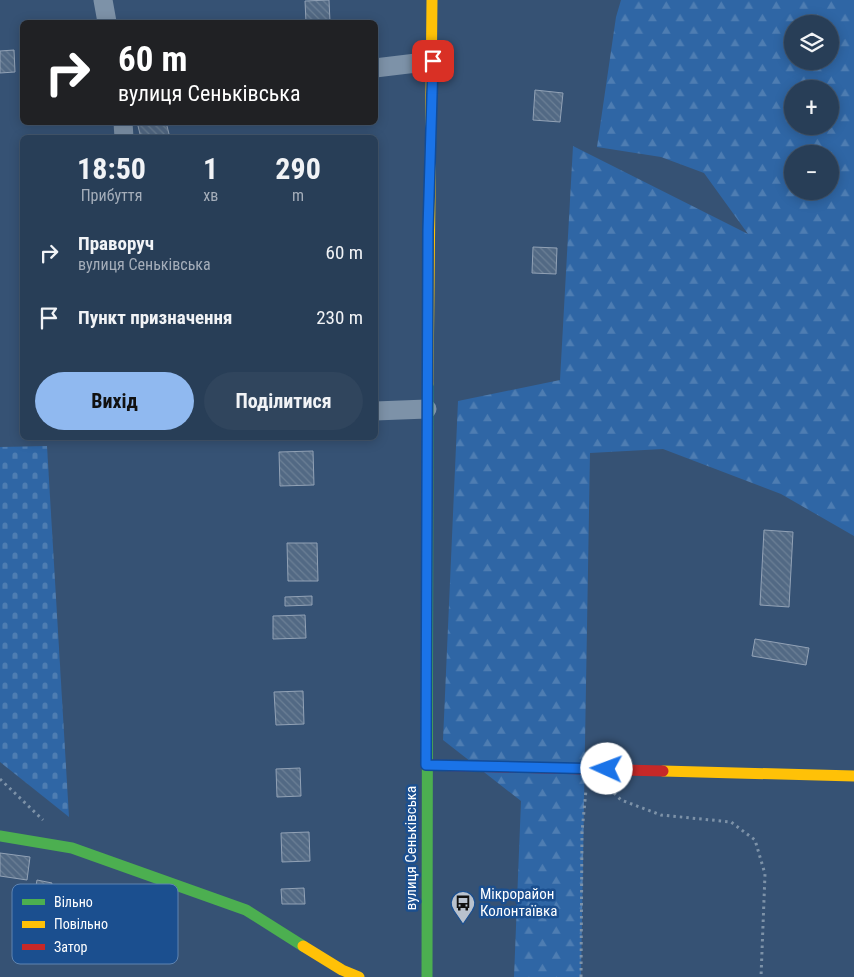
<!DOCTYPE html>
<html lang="uk">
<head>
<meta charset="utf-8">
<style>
  body { margin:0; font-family:"Roboto Condensed",sans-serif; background:#30455d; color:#f1f3f6; height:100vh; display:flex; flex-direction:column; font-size:19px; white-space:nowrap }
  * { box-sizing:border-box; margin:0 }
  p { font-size:16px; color:#a5aeba }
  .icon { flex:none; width:28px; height:28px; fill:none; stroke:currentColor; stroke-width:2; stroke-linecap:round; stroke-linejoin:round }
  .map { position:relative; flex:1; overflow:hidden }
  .details { position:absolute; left:20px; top:135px; width:358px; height:305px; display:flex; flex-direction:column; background:#283e57; border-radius:8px; box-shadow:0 2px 12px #0003,0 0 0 1px #44576d }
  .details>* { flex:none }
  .top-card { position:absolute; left:20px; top:20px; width:358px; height:105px; border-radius:8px; box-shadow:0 2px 12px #0003,0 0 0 1px #44576d; background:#202124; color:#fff; overflow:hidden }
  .controls { position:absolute; left:784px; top:15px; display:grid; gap:10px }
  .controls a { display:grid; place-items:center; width:55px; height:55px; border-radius:50%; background:#283e57; box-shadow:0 2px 12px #0003,0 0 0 1px #44576d; font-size:25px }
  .pin { position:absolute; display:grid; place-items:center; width:42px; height:42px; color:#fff; margin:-21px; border-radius:10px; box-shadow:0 2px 8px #0006 }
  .me { position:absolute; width:55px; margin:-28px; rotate:272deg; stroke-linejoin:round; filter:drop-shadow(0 0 4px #0008) }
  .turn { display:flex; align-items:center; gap:18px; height:105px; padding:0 15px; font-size:22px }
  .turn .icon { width:65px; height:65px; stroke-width:2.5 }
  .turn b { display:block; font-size:35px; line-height:42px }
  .eta { display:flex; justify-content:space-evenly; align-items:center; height:85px; text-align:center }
  .eta b { font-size:30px; font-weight:700; line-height:35px }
  .cta { display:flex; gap:10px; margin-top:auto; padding:10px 15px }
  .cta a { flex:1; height:58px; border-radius:30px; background:#90b9f0; color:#111; font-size:20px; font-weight:700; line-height:58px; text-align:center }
  .cta a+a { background:#30455d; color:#f1f3f6 }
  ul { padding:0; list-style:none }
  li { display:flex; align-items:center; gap:15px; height:65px; padding:0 15px }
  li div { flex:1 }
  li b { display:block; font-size:19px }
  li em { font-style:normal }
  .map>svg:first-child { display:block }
  .forest { fill:url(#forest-firs); fill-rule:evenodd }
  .cemetery { fill:url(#cemetery-stones) }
  .building { fill:url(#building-back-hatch); stroke:#92a2b6 }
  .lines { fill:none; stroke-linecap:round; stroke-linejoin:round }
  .path { stroke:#7d92a8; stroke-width:3; stroke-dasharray:2.5 4; stroke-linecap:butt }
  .street { stroke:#7d92a8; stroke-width:19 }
  .fast { stroke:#4caf50; stroke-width:11 }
  .slow { stroke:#ffc107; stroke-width:11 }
  .jam { stroke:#c62828; stroke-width:11 }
  .route-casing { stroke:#114b97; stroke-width:12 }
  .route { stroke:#1a73e8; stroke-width:9 }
  .labels { text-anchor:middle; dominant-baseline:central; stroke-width:5; stroke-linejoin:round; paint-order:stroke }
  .street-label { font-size:15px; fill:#fff; stroke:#1b4f8f }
  .poi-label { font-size:15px; fill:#fff; stroke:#1b4f8f; text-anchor:start }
  .key { fill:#1b4f8f; stroke:#5f84b1; stroke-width:1 }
  .key-label { font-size:14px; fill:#fff }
</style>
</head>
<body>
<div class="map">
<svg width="854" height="977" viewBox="0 0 854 977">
  <defs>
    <pattern id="forest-firs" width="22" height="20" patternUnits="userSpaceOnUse" patternTransform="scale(1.25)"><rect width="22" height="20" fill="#2f66a5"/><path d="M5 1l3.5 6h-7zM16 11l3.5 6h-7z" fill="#4e7db2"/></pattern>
    <pattern id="cemetery-stones" width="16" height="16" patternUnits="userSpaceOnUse" patternTransform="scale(1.25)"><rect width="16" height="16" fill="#2f66a5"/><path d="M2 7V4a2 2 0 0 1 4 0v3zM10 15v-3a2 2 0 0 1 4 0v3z" fill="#4e7db2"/></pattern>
    <pattern id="building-back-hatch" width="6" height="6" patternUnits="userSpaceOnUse" patternTransform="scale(1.25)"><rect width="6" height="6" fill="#526984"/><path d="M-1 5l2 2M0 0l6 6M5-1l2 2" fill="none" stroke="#6c8096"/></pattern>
  </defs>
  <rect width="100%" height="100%" fill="#365274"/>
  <path class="forest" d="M621,0H854V536L781,494L663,449L590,453L581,977H514L521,801L443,740L458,401L560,380L573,146L748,234L704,173L661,157L597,147L616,17ZM792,24H830V61H792ZM792,89H830V126H792ZM792,154H830V191H792Z"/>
  <path class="cemetery" d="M47,446L69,817L0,762V447Z"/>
  <path class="building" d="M329,0L330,22H306L305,1Z
    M14,50L15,72L0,73V51Z
    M535,90L563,93L560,122L533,120Z
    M137,122H166L170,138H141Z
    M533,247L557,248L556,274L532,273Z
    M313,451L314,485L280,486L279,452Z
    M764,530L793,532L789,607L760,605Z
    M287,543H317L318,581H288Z
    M312,596V605L285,606V597Z
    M305,615L306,638L273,639V616Z
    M755,639L809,648L806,665L752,656Z
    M303,691L304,724L276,725L274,692Z
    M300,768L301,796L277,797L276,769Z
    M309,832L310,861L282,862L281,833Z
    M0,853L30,857L27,880L0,876Z
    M37,880L52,883L47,912L32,910Z
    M304,888L305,904H282L281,889Z"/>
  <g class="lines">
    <path class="path" d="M0,779L43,820
      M614,793L621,800L661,815L731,822L755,840L765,874L761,977
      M581,977L582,832L586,790"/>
    <path class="street" d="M103,0L107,22
      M375,68L433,61
      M123,122L124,138
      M375,411L427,409"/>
    <path class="fast" d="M0,836L72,848L246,910L303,946
      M427,977L428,384"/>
    <path class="slow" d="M428,384L432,0
      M663,771L854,776
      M303,946L342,970L359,977"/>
    <path class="jam" d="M426,765L663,771"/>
  </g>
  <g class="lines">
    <g class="route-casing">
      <path id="route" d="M433,61L428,230L426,765L607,769"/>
    </g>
    <use href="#route" class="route"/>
  </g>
  <defs>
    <g id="bus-pin" transform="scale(1.25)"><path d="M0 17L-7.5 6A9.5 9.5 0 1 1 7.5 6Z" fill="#b9c2ce" stroke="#1b4f8f"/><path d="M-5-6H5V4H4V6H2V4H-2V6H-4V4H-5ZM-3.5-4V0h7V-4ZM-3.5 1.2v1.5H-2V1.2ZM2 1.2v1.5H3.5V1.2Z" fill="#111"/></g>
  </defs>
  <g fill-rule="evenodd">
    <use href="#bus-pin" x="463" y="903"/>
  </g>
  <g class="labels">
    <g class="street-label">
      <text transform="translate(411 848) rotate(-90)">вулиця Сенькiвська</text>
    </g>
    <g class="poi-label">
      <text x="480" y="894">Мiкрорайон<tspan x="480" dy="17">Колонтаївка</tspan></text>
    </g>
  </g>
  <rect x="12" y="884" width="166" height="80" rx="8" class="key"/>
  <rect x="22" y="899" width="23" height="6" fill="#4caf50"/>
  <rect x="22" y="921" width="23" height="7" fill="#ffc107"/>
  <rect x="22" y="944" width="23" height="6" fill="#c62828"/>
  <g class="key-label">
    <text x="54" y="907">Вільно</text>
    <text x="54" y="929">Повільно</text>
    <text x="54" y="952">Затор</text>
  </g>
</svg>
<div class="controls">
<a><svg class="icon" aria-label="layers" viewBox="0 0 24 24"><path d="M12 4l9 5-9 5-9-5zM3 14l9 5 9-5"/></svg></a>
<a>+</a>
<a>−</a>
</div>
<div class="pin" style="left:433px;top:61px;background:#d93025"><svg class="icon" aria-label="arrive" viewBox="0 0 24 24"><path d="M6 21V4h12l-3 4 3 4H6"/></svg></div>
<svg class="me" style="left:607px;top:769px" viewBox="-20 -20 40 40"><circle r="19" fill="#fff"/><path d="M0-13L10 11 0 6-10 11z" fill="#1a73e8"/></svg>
<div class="top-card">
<div class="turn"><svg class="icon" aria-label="right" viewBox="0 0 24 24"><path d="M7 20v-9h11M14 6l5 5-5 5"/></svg><div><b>60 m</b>вулиця Сенькiвська</div></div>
</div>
<section class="details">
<div class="eta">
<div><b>18:50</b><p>Прибуття</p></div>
<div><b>1</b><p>хв</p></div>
<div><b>290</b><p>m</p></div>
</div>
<ul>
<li><svg class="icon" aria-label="right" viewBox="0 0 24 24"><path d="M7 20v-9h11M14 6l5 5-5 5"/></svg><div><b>Праворуч</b><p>вулиця Сенькiвська</p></div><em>60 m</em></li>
<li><svg class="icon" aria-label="arrive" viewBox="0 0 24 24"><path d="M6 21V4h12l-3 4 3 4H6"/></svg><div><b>Пункт призначення</b></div><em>230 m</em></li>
</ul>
<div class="cta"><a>Вихід</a><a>Поділитися</a></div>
</section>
</div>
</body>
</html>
